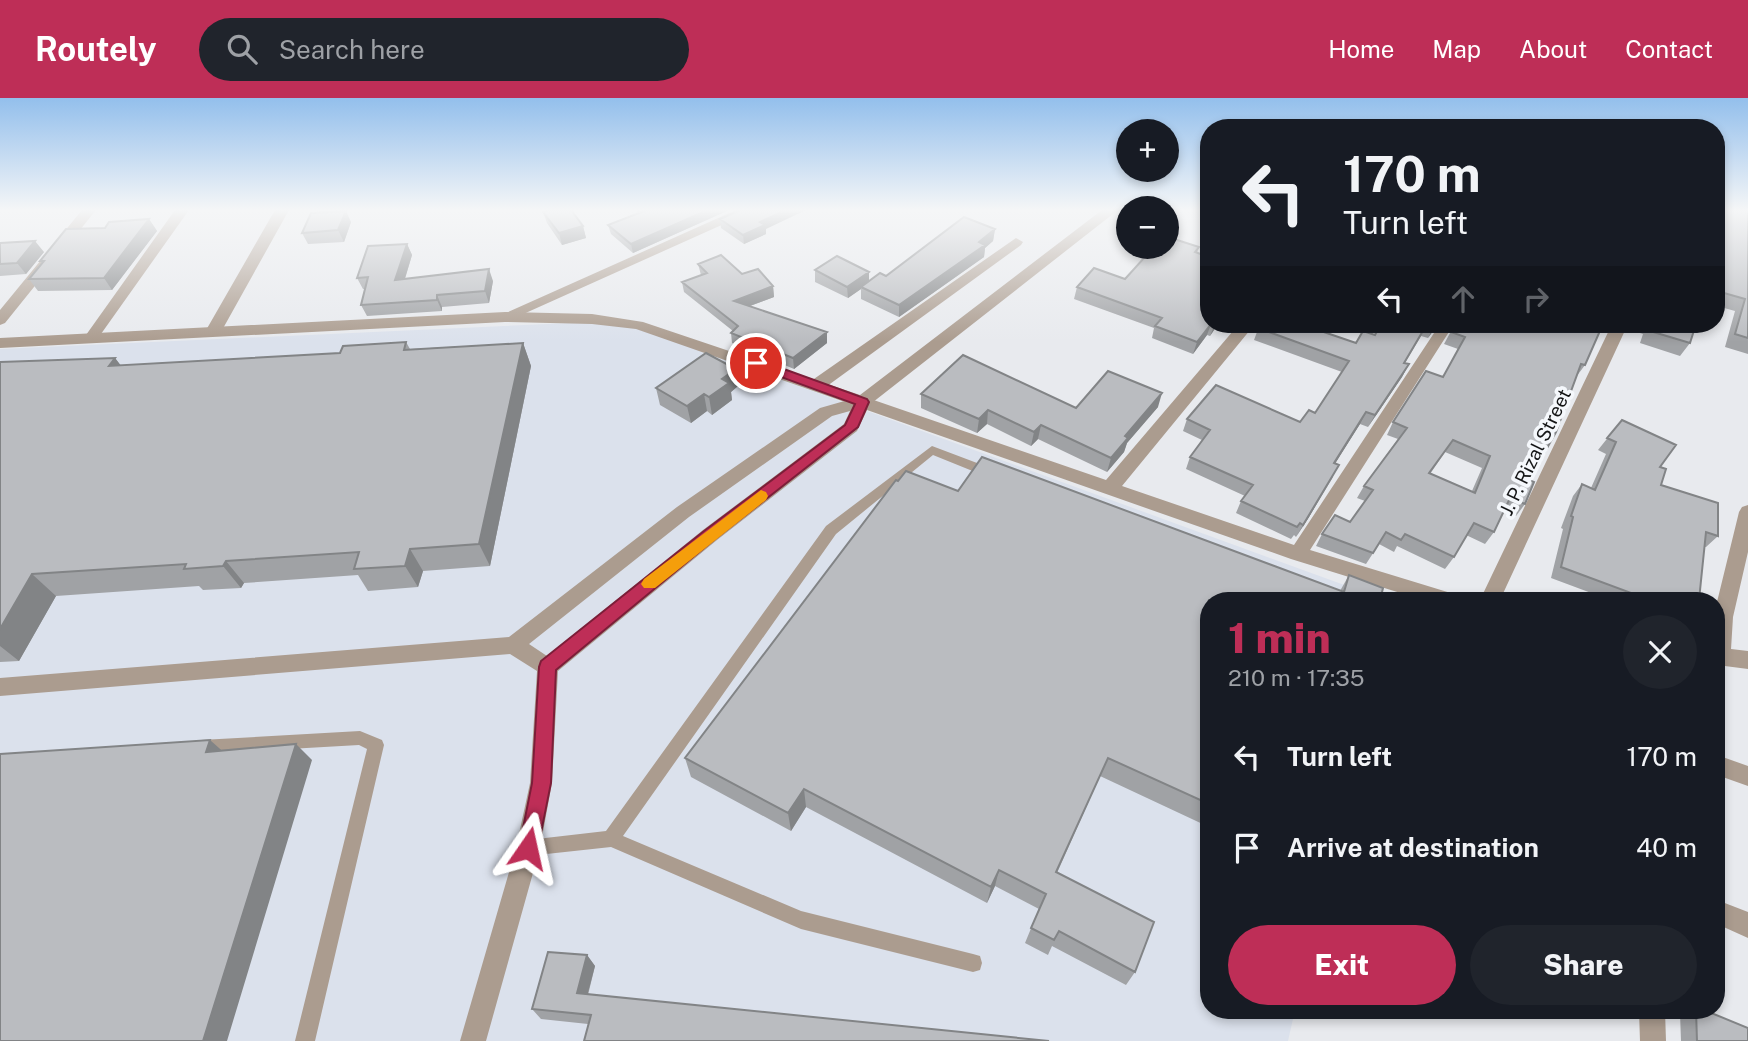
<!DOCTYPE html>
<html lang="en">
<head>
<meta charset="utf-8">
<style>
  body { margin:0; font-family:"Public Sans",sans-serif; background:#20242c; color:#f1f3f6; height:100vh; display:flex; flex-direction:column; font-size:26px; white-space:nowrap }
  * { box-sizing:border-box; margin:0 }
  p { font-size:23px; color:#9ea1a6 }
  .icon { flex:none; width:38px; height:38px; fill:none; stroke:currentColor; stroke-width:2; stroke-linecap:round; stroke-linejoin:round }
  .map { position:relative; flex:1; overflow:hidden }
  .side { position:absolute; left:1200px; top:494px; width:525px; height:427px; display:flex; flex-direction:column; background:#171b24; border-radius:28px; box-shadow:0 4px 10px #0003 }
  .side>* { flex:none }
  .banner { position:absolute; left:1200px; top:21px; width:525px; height:214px; border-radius:28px; box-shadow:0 4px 10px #0003; background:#171b24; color:#f1f3f6; overflow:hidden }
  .tools { position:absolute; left:1116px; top:21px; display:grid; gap:14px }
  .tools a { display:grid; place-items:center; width:63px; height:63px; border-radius:50%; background:#171b24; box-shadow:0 4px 10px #0003; font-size:35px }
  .pin { position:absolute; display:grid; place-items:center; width:60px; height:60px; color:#fff; margin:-30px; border:4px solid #fff; border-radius:50%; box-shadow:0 2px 7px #0007 }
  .me { position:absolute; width:77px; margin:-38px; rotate:11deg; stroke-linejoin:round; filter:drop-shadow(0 0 5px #0008) }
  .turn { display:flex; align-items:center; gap:24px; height:147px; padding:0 28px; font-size:32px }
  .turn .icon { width:91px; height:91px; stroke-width:2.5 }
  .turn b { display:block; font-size:49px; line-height:60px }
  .lanes { display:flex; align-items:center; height:66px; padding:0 28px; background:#0003; justify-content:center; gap:35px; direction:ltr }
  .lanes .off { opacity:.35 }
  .round { display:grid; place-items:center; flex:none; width:74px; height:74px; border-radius:37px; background:#20242c }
  .summary { display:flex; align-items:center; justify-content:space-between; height:119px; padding:0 28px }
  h1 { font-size:42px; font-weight:800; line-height:52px; color:#be2e57 }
  .primary-button { display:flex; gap:14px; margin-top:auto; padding:14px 28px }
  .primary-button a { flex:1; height:80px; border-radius:42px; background:#be2e57; color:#fff; font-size:28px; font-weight:800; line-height:80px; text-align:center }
  .primary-button a+a { background:#20242c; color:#f1f3f6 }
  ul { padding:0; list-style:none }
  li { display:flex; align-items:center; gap:21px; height:91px; padding:0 28px }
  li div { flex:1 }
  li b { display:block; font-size:26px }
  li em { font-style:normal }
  header { display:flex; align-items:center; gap:42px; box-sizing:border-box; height:98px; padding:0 35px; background:#be2e57; color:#fff }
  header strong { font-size:33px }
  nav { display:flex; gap:38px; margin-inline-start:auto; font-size:24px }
  .search { width:490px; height:63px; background:#20242c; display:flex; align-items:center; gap:18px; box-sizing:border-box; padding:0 24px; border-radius:38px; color:#9ea1a6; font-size:26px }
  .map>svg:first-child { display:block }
  .built { fill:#dbe1ec }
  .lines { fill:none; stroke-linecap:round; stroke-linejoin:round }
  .service { fill:#ab9c8f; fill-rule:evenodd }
  .minor { fill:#ab9c8f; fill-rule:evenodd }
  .tertiary { fill:#ab9c8f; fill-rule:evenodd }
  .wall { fill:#a0a2a5; fill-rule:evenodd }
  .shaded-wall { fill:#828486 }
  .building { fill:#babcc0; stroke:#828486; stroke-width:2; fill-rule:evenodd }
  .route { fill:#be2e57; stroke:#7c1e39; stroke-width:2 }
  .slow { fill:#f59e0b }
  .labels { text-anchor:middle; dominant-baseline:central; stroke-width:7; stroke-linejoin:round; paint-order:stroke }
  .street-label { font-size:19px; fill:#151617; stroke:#f5f8fc }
</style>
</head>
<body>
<header>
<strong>Routely</strong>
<div class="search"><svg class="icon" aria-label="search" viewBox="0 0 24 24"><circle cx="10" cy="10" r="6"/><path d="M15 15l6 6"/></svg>Search here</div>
<nav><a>Home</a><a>Map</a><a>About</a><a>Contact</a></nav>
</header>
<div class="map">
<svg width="1748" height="943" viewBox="0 0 1748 943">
  <rect width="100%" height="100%" fill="#e8eaee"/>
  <path class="built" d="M592,224L642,231L1380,500V502H1209V912H1295L1288,943H0V251Z"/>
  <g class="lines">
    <path class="service" d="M932,348L985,368L986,371L980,376L933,357L836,436L623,738L801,813L973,856L980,858L982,865L980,872L973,874L801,831L611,749L528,758L522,756L519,750L522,744L528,742L606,733L826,428Z
      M360,633L382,642L384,647L315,943H295L367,651L359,647L201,656L195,654L193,649L195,644L201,642Z"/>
    <path class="minor" d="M82,112H96L5,225L0,227V212Z
      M175,112H189L96,243H86L83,240L86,237Z
      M275,112H289L221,234L218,237H208L205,234Z
      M736,112H755L510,222L505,224L497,219Z
      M1016,140L1023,144L1021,147L823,291H811L809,287L811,283Z
      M1239,226H1255L1122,388L1294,447L1440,226H1454L1310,452L1454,496L1457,502H1423L1291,461L867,312L857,333L717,442L558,573L552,685L540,750L486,943H460L516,750L530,685L537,573L510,556L0,598V580L509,539L677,409L820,310L862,298L1106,382ZM850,313L844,326L703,432L547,558L529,546L689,419L832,318Z
      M1612,226H1628L1500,502H1480Z
      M1748,407V454L1733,519L1731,551L1748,553V571L1717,567V504L1739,414L1742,409Z
      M1717,657L1748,668V688L1717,677Z
      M1717,802L1748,814V840L1717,826Z
      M1639,912H1665L1666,943H1640Z"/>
    <path class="tertiary" d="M1102,112H1118L868,308L862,310L636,231L592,226L505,224L0,250V240L505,214L592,216L643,224L860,297Z"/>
  </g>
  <path class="wall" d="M636,112H729L633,155L611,136L608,127L639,115Z
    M1204,112H1209V125L1201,122Z
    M1717,112H1748V256L1725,249L1735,213L1717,208Z
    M543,114L583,128L586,140L562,147L547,125Z
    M149,121L157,133L112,192L38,193L29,181L42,166L40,163L105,130Z
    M720,121L766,131V136L744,146L721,130Z
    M351,124L344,144L308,146L302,135Z
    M995,131L993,143L985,150L984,159L899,219L861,201V191L848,200L815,184V172L869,183L886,178Z
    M0,145L44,154L26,176L0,178Z
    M407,146L412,157L405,181L493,183L489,205L442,209V213L367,218L361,207L365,191H363L357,180Z
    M1170,146L1199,149L1197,155L1218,226L1210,238L1207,237L1193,256L1152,240L1154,230L1074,201L1077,189L1125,181Z
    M698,166L742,176L773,188L774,199L750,208L827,234V245L794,271L732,245L731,235L733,233L684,194L682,184L701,177Z
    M1260,226H1325L1319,232L1356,245L1375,237L1381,226H1438L1428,240L1421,238L1405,265L1409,266L1402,279L1368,329L1360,326L1335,365L1333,379L1309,419L1296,439L1294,437L1291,441L1236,415L1241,403L1245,398L1186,371L1190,359L1202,342L1183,333L1187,321L1300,324L1315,315L1342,274L1254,242Z
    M1455,226H1603L1585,267L1576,279L1529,382L1525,406L1516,418L1504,413L1494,434L1485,446L1466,437L1454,459L1445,471L1397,448L1394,454L1379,446L1366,466L1316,448L1322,436L1350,424L1365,403L1357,400L1364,388L1398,341L1387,337L1393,324L1443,279L1458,251L1444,246ZM1445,354L1482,370L1472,393L1430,376Z
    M1629,226H1696L1690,245L1680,258L1640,245L1643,236L1628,231Z
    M406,244L410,251L523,245L531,268L490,468L423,473L418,489L368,493L358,477L244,485L241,490L203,492L199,488L56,498L19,563L0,564V264L115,260L121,268L340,255Z
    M736,271L738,288L731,294L732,302L712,317L707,313L691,325L660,307L656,290Z
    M921,296L1076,310L1158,309L1127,345L1124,354L1107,374L1038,341L1031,348L987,326L977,335L921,310Z
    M1622,322L1660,369L1661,387L1718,438L1706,449H1704L1699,502H1610L1551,480L1563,431L1561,430L1573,398L1582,386L1591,390L1606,356L1598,352Z
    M958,393L1340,493L1349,477L1380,502H1209V729L1100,678L1057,775L1135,874L1126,887L1052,848L1048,857L1025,845L1039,811L995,788L987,805L806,709L791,733L691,679L685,660Z
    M587,857L595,868L588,897L1049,943L588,926L541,921L532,911Z
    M1688,912H1704L1748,943H1681L1680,915Z"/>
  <path class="shaded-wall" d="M708,112H729L633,155L631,146Z
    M786,112H806L766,131V136L744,146L743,137L760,124Z
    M346,113L351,124L344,144L338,132Z
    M149,121L157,133L112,192L104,180Z
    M583,128L586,140L562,147L559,135Z
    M995,131L993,143L985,150L984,159L899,219V207Z
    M35,143L44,154L26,176L17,165Z
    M407,146L412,157L401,193L395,182Z
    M489,171L493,183L489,205L485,193Z
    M869,174V186L861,189V191L848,200L847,189Z
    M773,188L774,199L736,213L734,203Z
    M437,197L442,209V213L437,202Z
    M1211,226L1207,237L1193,256L1197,244Z
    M1215,226H1218L1210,238Z
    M1320,226H1325L1310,243L1315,231Z
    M1436,226H1438L1428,240L1434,228Z
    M827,234V245L794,271L793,260Z
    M523,245L531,268L490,468L479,446Z
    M115,260L132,282L109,268Z
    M1409,266L1402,279L1368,329L1375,317Z
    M736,271L738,288L731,294L732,302L712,317L709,299L722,281Z
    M1162,295L1158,309L1127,345L1124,354L1107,374L1111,360L1125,338Z
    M704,296L707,313L691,325L687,308Z
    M988,312L987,326L977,335L979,321Z
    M1366,314L1360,326L1328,377L1334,365Z
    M1041,327L1038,341L1031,348L1034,334Z
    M1339,367L1309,419L1296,439L1303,427Z
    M410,451L423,473L418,489L405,468Z
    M226,463L244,485L241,490L223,468Z
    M32,476L56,498L19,563L0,548V531Z
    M210,642L228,658L206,654Z
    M296,646L312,662L227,943H203Z
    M804,691L806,709L791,733L788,715Z
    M999,772L995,788L987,805L991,789Z
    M587,857L595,868L585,906L577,895Z"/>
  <path class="building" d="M548,112H571L583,128L559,135L543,114Z
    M643,112H708L631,146L608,127L644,113Z
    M740,112H786L760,124L765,127L743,137L720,121Z
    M1717,112H1748V240L1735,236L1745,201L1717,193Z
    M346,113L338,132L302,135L311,115Z
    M964,119L995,131L979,144L985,147L899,207L861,189L880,175L886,178Z
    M149,121L104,180L29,181L44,163H40L66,131L105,130L109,124Z
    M1174,141L1199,149L1195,154L1209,159V226H1211L1197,244L1155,228L1162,220L1077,189L1094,170L1125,181L1154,149H1167V145L1170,146Z
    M35,143L17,165L0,166V145Z
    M407,146L395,182L489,171L485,193L437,197V202L361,207L368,179L357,180L368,148Z
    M721,157L742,176L758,171L773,188L734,203L827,234L793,260L731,235L738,228L682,184L707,175L698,166Z
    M837,158L869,174L847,189L815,172Z
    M1260,226H1320L1315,231L1356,245L1363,233L1375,237L1381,226H1427L1404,265L1409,266L1375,317L1366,314L1334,365L1339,367L1303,427L1300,425L1297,429L1241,403L1253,387L1190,359L1210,332L1187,321L1216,287L1300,324L1309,312L1315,315L1349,263L1258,230Z
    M1455,226H1603L1585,267L1581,266L1556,334L1529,382L1534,384L1525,406L1510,400L1494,434L1474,425L1454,459L1405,436L1401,442L1386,434L1373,455L1322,436L1335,417L1350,424L1373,392L1364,388L1407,330L1393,324L1426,273L1443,279L1465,239L1451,234ZM1453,342L1490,358L1475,395L1429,375Z
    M1652,226H1696L1690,245L1650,233Z
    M406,244L404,252L523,245L479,446L410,451L405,468L354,471L359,454L226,463L223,468L184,471L186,466L32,476L0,531V264L115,260L109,268L340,255L343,248Z
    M706,255L736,271L722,281L729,285L709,299L704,296L687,308L656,290Z
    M963,257L1076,310L1108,273L1162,295L1125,338L1128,340L1111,360L1041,327L1034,334L988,312L979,321L921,296Z
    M1622,322L1676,347L1660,369L1666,371L1661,387L1718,405V438L1706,434L1699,502H1632L1634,496L1561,469L1573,419L1571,418L1582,386L1595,392L1616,344L1607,340Z
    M982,359L1344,494L1349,477L1383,490L1380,502H1209V706L1108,660L1056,774L1154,824L1135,874L1059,833L1054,842L1031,830L1046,796L999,772L991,789L804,691L788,715L685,660L896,382L898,383L906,373L958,393Z
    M210,642L206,654L296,646L203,943H0V656Z
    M548,854L587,857L577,895L1049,943H584L591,917L532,911Z
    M1696,912H1704L1748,930V943H1697Z"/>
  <linearGradient id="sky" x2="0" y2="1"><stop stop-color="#93bfec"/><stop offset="0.46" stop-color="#f5f6f7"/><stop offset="1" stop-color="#f5f6f7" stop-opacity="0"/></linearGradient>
  <rect width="1748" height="244" fill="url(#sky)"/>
  <path class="route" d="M756,261L867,301L869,304L858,329L715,441L556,572L551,685L538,750L535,757L528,759L522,757L519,750L532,685L539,569L541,563L704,433L845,327L855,306L751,268L749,265Z"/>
  <path class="slow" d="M761,392L766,394L768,398L766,402L655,490H644L641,486L644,481Z"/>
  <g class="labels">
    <g class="street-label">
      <text transform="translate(1535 354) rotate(-64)">J. P. Rizal Street</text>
    </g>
  </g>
</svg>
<div class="tools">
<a>+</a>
<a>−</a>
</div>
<div class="pin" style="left:756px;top:265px;background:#d93025"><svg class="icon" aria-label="arrive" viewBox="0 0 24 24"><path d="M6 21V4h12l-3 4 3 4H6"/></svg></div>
<svg class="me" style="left:528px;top:750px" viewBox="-20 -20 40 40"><path d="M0-17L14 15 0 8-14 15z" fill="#be2e57" stroke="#fff" stroke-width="4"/></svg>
<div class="banner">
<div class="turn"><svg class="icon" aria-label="left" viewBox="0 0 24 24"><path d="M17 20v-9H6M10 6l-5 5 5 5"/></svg><div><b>170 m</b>Turn left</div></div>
<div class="lanes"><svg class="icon" aria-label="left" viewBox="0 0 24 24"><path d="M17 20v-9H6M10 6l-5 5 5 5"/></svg><svg class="icon off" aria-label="ahead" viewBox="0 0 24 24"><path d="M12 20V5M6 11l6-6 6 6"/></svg><svg class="icon off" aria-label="right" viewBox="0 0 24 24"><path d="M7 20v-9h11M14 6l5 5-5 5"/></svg></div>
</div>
<section class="side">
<div class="summary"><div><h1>1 min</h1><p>210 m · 17:35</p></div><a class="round"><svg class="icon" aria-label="close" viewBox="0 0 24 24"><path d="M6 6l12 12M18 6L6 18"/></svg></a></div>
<ul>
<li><svg class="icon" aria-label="left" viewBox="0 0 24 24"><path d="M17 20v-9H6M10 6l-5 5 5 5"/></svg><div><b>Turn left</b></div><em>170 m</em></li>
<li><svg class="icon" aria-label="arrive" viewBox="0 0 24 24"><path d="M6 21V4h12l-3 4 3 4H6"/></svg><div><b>Arrive at destination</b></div><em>40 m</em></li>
</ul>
<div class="primary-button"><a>Exit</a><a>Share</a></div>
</section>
</div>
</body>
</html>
